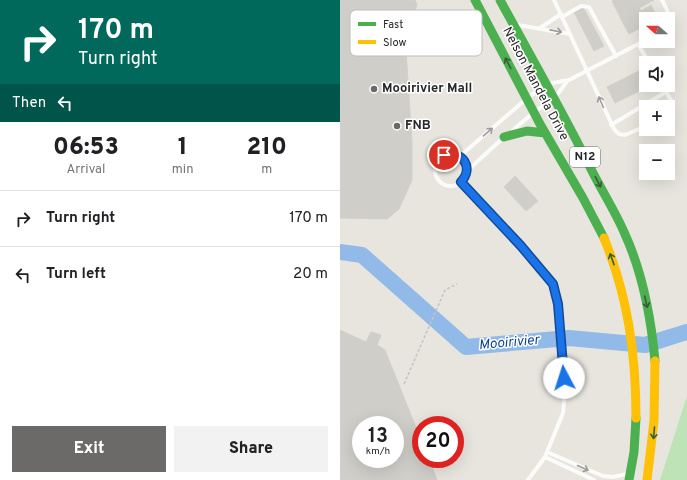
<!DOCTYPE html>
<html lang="en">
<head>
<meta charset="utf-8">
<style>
  body { margin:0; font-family:Overpass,sans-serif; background:#f2f2f2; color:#202124; height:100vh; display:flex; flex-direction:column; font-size:15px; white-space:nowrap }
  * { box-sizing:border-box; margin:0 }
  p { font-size:13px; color:#757577 }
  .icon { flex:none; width:22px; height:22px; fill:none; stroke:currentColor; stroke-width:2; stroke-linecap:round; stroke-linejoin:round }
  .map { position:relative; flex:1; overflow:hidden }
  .panel { display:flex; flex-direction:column; background:#fff; width:340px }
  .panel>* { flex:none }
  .guide { background:#00695c; color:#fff; overflow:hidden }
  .needle { width:26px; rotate:290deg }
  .buttons { position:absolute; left:299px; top:12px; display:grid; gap:8px }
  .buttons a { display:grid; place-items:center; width:36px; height:36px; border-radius:0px; background:#fff; box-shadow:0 4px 16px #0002; font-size:20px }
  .speed { position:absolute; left:12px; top:416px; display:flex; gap:8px; font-size:20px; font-weight:700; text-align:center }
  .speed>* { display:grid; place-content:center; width:52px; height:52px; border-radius:50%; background:#fff; box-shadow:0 4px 16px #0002; line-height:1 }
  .speed small { font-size:10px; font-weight:400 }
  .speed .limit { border:6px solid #d22; background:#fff; color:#111 }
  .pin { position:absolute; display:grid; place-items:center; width:34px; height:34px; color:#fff; margin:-17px; border:2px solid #fff; border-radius:50%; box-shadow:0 1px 4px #0007 }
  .me { position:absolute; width:44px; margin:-22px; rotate:355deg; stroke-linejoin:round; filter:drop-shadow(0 0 3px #0008) }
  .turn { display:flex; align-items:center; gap:14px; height:84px; padding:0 12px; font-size:18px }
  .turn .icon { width:52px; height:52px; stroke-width:2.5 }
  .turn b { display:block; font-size:28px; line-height:34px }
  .then { display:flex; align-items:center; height:38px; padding:0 12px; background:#0003; gap:8px; font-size:15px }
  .eta { display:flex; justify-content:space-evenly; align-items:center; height:68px; text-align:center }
  .eta b { font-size:24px; font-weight:800; line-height:28px }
  .primary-button { display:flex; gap:8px; margin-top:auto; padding:8px 12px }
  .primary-button a { flex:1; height:46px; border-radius:0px; background:#6b6a68; color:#fff; font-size:16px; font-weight:800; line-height:46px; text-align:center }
  .primary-button a+a { background:#f2f2f2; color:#202124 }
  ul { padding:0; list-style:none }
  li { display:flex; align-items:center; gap:12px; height:56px; padding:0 12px; border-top:1px solid #e0e0e0 }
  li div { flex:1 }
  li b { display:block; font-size:15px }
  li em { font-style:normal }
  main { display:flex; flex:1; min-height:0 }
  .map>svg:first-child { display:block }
  .green { fill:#bee3b7 }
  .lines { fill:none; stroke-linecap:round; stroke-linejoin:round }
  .river { stroke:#92bae8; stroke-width:16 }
  .building { fill:#d0cec9; stroke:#d2d0ca; fill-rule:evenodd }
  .path { stroke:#c5c4c3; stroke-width:1.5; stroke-dasharray:3 2; stroke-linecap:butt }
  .lane { stroke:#fbfbfa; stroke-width:4 }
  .fast { stroke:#4caf50; stroke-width:9 }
  .slow { stroke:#ffc107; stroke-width:9 }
  .oneway { stroke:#9c9c9c }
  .oneway2 { stroke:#365e38 }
  .route-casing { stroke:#114b97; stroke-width:10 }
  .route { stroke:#1a73e8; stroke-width:7 }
  .poi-dot { fill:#6b6a68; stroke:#fff; stroke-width:1.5 }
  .labels { text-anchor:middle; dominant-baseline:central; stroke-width:3; stroke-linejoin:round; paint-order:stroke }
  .shield { fill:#fff; stroke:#686868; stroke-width:1 }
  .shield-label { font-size:12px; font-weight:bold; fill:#282828 }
  .street-label { font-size:13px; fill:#282828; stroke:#fff }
  .poi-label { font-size:13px; font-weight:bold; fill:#282828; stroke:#fff; text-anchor:start }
  .water-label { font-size:14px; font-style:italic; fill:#0f4395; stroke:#fff }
  .key { fill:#fff; stroke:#bebebe; stroke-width:1 }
  .key-label { font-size:11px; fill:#282828 }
</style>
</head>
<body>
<main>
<section class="panel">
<div class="guide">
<div class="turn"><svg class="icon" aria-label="right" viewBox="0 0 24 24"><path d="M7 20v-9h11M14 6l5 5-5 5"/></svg><div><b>170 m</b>Turn right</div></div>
<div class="then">Then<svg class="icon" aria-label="left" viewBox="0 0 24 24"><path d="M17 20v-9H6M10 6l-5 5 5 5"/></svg></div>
</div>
<div class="eta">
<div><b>06:53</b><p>Arrival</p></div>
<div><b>1</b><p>min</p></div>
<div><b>210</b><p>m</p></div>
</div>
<ul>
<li><svg class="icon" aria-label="right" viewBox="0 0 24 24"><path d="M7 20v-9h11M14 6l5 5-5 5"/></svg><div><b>Turn right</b></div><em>170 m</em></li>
<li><svg class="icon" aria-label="left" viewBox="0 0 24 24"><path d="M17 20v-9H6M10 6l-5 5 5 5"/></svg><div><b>Turn left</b></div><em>20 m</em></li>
</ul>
<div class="primary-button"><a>Exit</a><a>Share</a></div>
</section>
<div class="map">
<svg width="347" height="480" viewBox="0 0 347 480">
  <rect width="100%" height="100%" fill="#e7e5de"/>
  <path class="green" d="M347,396V480H320Z"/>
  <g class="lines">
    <path class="river" d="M0,252L22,255L126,347L229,338L305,345L347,332"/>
  </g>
  <path class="building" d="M0,0H75L77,5L65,35L72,143V180L59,209L47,219L0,218Z
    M274,0H295L301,11L282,21L272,1Z
    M295,0H314L299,8Z
    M311,5L318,19H306V21L301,11Z
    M243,7L264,46L254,51L234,12Z
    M301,11L306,21V25L289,34L282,21Z
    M299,71L307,87L275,103L267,87Z
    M175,176L198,201L186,211L164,187Z
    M0,330L26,342L31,332L41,335L37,345L45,350L81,440V459H89L97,480H0ZM21,425H55V459H21Z"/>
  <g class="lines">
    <path class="path" d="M64,384L105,290L117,284"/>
    <path class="lane" d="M214,0L274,129L279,134L285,135L306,126
      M322,0C326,8 331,15 328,24
      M222,17L241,6L249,7L276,56
      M178,25L230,34
      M200,28L221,14
      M298,44L309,63
      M322,85L332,102V111L328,114
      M190,96L207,84L229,80L306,40
      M271,125L326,92
      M173,130L194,112L215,98L228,80
      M95 170a16 16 0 1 1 32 0a16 16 0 1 1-32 0Z
      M120,156L185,100
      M127,171L163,138
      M121,182L181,246L213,284L216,291L225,392L223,413L205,457L188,480
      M207,452L263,476L273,477L287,474
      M205,457L254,480"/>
    <path class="fast" d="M135,0L200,124L243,198L264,238
      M160,0C190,55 221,109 249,165C260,188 274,209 284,232C303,273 311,317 315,361
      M164,137L187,131L205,133
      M289,480L294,452L296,418"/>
    <path class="slow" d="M264,238C288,297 296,354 296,418
      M307,480L314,421L315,361"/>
  </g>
  <defs><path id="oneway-shaft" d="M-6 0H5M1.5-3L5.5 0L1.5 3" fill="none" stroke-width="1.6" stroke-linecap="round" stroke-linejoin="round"/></defs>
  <g class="oneway">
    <use href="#oneway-shaft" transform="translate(216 31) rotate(11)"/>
    <use href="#oneway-shaft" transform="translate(261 102) rotate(-114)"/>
    <use href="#oneway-shaft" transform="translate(148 132) rotate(-41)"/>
    <use href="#oneway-shaft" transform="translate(243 468) rotate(24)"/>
  </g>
  <g class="oneway2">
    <use href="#oneway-shaft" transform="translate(168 63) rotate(-118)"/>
    <use href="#oneway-shaft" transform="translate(258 182) rotate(62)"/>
    <use href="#oneway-shaft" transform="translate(272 259) rotate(-110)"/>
    <use href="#oneway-shaft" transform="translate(306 302) rotate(78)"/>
    <use href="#oneway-shaft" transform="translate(314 433) rotate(95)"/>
  </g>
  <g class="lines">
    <g class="route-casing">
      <path id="route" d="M104,155C123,150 134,168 121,182L181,246L213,284L218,304L224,378"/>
    </g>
    <use href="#route" class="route"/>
  </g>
  <g class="poi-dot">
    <circle cx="34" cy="89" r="4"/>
    <circle cx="57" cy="126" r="4"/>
  </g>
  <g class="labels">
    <rect class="shield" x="230" y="147" width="30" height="20" rx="3"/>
    <g class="shield-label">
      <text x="245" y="157">N12</text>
    </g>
    <g class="street-label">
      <text transform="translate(195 84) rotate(62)">Nelson Mandela Drive</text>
    </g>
    <g class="poi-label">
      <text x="42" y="89">Mooirivier Mall</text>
      <text x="65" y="126">FNB</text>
    </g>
    <g class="water-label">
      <text transform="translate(169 343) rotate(-5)">Mooirivier</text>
    </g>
  </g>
  <rect x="10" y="10" width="132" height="46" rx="6" class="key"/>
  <rect x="18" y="22" width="18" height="4" fill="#4caf50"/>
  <rect x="18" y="40" width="18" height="4" fill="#ffc107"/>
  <g class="key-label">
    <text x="43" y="28">Fast</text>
    <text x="43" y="46">Slow</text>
  </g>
</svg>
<div class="buttons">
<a><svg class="needle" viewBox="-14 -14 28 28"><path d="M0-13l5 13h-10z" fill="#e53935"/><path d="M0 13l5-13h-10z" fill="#757577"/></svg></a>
<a><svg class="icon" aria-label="sound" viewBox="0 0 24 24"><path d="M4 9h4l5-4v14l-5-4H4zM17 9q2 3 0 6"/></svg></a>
<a>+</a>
<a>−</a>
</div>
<div class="speed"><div>13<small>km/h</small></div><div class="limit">20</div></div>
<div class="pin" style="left:104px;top:155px;background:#d93025"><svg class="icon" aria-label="arrive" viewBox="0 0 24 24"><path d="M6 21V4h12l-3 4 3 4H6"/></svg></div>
<svg class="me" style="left:224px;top:378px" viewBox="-20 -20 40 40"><circle r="19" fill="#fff"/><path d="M0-13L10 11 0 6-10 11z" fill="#1a73e8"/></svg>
</div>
</main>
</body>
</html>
